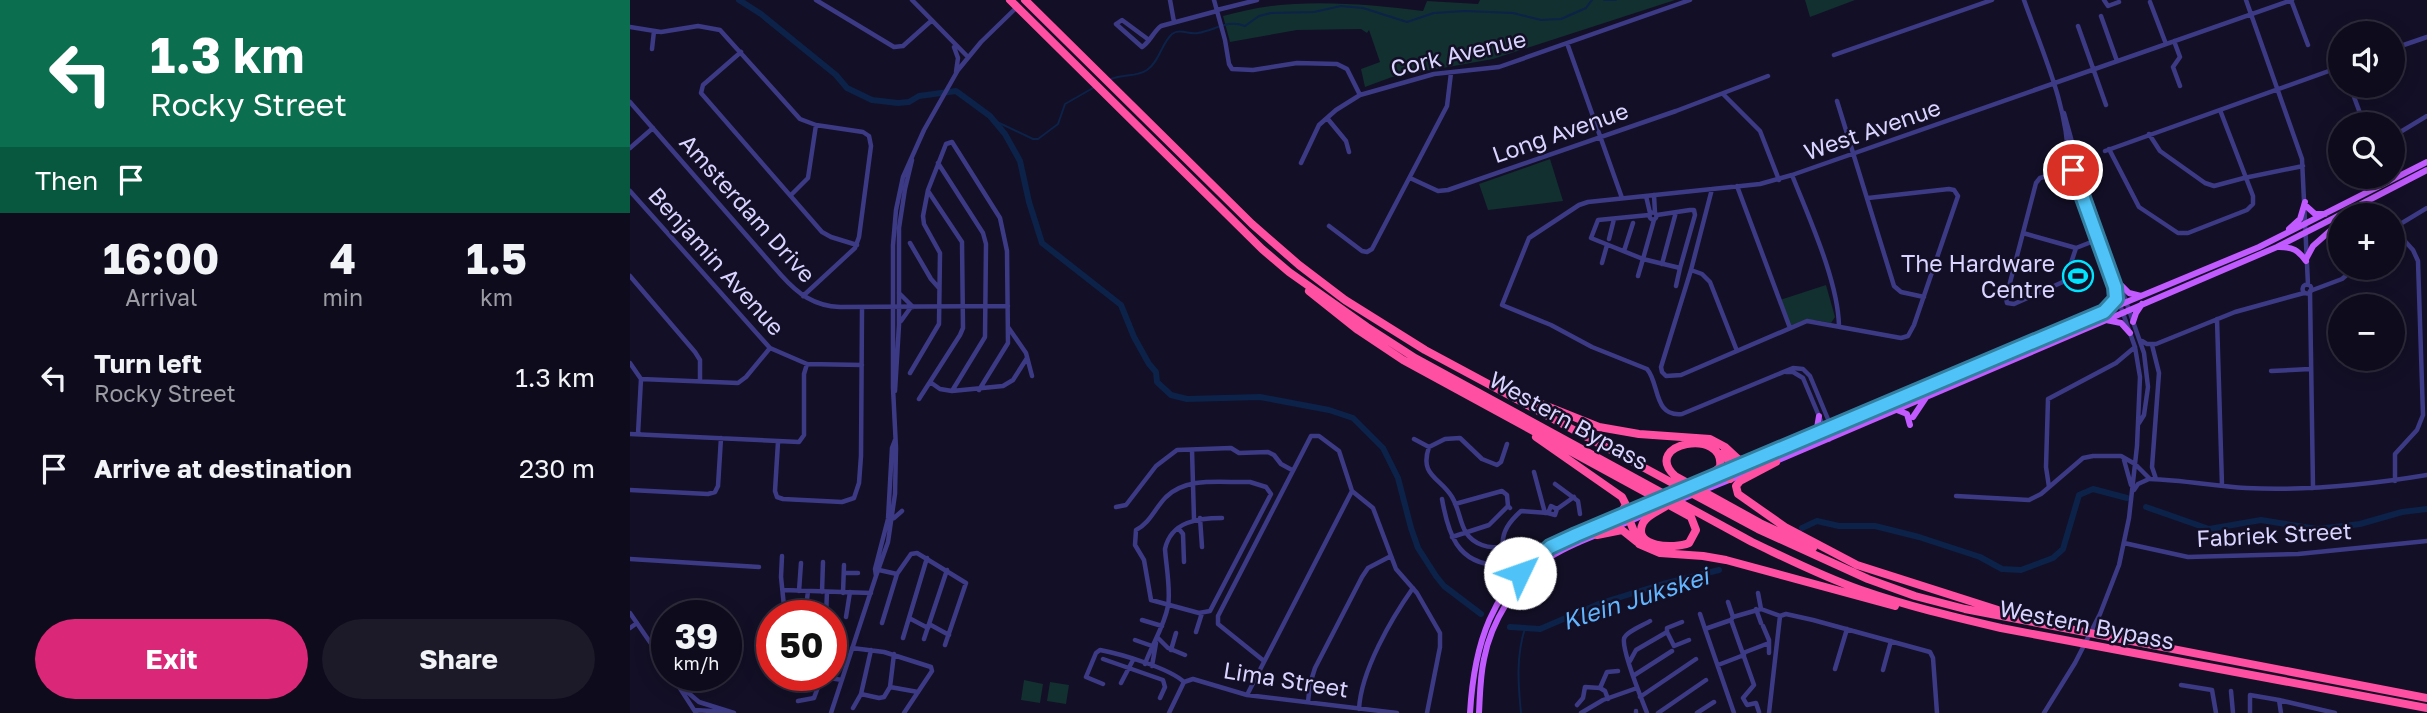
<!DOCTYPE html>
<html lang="en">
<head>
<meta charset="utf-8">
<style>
  body { margin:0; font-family:"Golos Text",sans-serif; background:#1c1929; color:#f1f3f6; height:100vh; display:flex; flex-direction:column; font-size:26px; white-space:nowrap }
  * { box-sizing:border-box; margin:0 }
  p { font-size:23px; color:#9b9ba3 }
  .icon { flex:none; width:38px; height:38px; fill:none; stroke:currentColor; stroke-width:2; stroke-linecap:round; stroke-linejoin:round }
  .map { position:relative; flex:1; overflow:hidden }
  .panel { display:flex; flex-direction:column; background:#0e0b1c; width:630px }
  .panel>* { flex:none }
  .guide { background:#0b6e4f; color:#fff; overflow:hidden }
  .fabs { position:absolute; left:1698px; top:21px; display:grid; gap:14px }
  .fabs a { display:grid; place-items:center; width:77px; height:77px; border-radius:50%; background:#0e0b1c; box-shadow:0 4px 18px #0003,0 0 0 2px #2e2b3b; font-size:35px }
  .speed { position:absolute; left:21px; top:600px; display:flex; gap:14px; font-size:35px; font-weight:700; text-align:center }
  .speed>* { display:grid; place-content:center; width:91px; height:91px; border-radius:50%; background:#0e0b1c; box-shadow:0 4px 18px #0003,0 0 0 2px #2e2b3b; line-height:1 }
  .speed small { font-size:18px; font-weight:400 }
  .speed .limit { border:10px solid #d22; background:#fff; color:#111 }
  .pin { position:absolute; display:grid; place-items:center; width:60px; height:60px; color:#fff; margin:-30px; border:4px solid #fff; border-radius:50%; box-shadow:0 2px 7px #0007 }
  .me { position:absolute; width:77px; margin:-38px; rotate:48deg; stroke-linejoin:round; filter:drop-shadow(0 0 5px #0008) }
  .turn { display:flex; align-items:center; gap:24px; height:147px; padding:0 35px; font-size:32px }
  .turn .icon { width:91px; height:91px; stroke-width:2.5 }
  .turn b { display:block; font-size:49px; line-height:60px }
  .then { display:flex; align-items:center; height:66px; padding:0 35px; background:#0003; gap:14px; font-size:26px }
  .eta { display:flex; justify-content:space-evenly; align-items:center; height:119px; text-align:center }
  .eta b { font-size:42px; font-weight:700; line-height:49px }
  .button { display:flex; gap:14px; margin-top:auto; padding:14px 35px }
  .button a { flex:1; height:80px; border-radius:42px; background:#db2777; color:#fff; font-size:28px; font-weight:700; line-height:80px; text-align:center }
  .button a+a { background:#1c1929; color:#f1f3f6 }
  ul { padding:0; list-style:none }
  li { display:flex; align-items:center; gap:21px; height:91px; padding:0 35px }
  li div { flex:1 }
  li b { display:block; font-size:26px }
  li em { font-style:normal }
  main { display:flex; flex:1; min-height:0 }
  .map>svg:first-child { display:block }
  .green { fill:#12302f }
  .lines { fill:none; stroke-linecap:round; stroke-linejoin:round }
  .stream { stroke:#0c2248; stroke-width:2 }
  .river { stroke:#0c2248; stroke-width:6 }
  .minor { stroke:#3d3a85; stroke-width:4.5 }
  .major { stroke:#c25bff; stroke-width:6 }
  .highway { stroke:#ff4fa3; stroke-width:8 }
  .route-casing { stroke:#337fa1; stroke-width:18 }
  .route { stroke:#4fc3f7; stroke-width:12 }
  .labels { text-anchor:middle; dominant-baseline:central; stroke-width:5; stroke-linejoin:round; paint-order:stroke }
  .street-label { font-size:23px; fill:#d9d4ff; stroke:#130f26 }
  .poi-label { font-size:23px; fill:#d9d4ff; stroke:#130f26; text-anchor:end }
  .water-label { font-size:24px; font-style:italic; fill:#62b6ff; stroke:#130f26 }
</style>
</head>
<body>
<main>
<section class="panel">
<div class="guide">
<div class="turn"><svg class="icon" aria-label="left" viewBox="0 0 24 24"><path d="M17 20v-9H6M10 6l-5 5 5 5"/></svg><div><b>1.3 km</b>Rocky Street</div></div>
<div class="then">Then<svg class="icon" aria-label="arrive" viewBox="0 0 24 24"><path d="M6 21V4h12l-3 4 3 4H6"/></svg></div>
</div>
<div class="eta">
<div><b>16:00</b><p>Arrival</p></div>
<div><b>4</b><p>min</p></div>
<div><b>1.5</b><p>km</p></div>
</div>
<ul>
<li><svg class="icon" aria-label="left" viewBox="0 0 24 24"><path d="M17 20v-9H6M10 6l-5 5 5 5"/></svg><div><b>Turn left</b><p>Rocky Street</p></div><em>1.3 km</em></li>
<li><svg class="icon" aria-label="arrive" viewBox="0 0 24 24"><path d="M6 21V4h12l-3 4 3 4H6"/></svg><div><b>Arrive at destination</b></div><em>230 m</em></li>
</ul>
<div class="button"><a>Exit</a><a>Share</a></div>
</section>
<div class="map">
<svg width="1797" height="713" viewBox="0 0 1797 713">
  <rect width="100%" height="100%" fill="#130f26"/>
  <path class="green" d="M850,0H1045L863,59L762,77L735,87L731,69L750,62L739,30L737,33L731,29L667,30L600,42L593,16C609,12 625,8 641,6C690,0 745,5 793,11L797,1L848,4Z
    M1175,0H1225L1180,17Z
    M920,159L933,201L858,210L849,184Z
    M1196,285L1205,317L1201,323L1185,320L1160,326L1150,300Z
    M394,680L413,684L410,703L391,700Z
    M420,682L439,685L436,704L417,701Z"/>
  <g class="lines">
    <path class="stream" d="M974,0H986
      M481,79C493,74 507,77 517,70C530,61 531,44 542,34C550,28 560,35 568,33C586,30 597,19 615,26L629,16L641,13L684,12L711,6L733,8L777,22L804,13L835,11L883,13L911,20L931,19L956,8L962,0
      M365,121L403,139H408L428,124L435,104L463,88
      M891,713C888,683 886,657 895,628"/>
    <path class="river" d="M109,0L131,14L206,75L217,88L242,100L268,103L279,102L289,96L326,91L360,116L375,134L390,161L399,202L412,243L491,305L504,337L519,364L526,372L527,382L541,395L557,399L630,397L699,410L723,418L753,448L768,478L781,528L788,548L806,576L814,586L851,614
      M1516,507L1579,529L1631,520L1687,529L1730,524L1772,512L1797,509
      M1172,528L1187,521L1209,526H1245L1289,537L1350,557L1372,569L1391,570L1423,558L1433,549L1449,495L1463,489L1497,498
      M880,627L910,629L971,603L1033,584L1089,570"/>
    <path class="minor" d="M186,0L264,47L273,46L301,21
      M282,0L338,57
      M540,0L544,22
      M584,0L595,40L599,64L602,69L623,70L667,63L707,64L717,69L730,95
      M1394,0C1412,51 1439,109 1438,163L1424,173
      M1474,0L1478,6L1489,2
      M1616,0L1672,159L1678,285
      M1661,0L1678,45
      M1520,2L1536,44
      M587,10L627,0
      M1471,16L1487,61
      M1448,26L1476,105
      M0,27L31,32L68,26L90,30L170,119L186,125L233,132L239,136L241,146L229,237L225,248L173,296
      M519,40L492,20L486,24L512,47C520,42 523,32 531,26L587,11
      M1544,41L1550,57L1543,67L1550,86
      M937,43L992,198
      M324,47L328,58L326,72
      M22,49L24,31
      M1762,49L1797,37
      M111,52L73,85L71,93L192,232L201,237L227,245
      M1204,55L1362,0
      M1720,86L1734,124
      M1093,94L1130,131L1149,180
      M1207,101L1264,286L1271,292L1294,297
      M0,102L151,275C168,294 184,306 210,307L378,306
      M1434,113L1447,160
      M697,118L716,141L719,152
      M1519,134L1530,151L1575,183L1584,186L1614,178L1673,166
      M1762,137L1797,116
      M0,148L23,128
      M1479,149L1509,207L1548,233H1558L1617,210L1623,204V196L1590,110
      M1475,151L1710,67
      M1438.5 165a5.5 5.5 0 1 1 11 0a5.5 5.5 0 1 1-11 0Z
      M308,163L353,233L356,244L355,337L322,391
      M671,163L689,125L706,110L730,95L804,74L869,67L1060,0
      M1449,167L1514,353L1518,387L1514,415L1509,423
      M1441,169L1410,178L1406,183L1376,298L1377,303L1384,304L1435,281L1446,248L1474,237
      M1162,175C1179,218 1208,281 1209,326
      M780,178L808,191L818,190L1046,111L1138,76
      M1107,186L1160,328
      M1082,189L1061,270L1031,367L1032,372L1036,376L1051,375L1177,321L1271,338L1278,336L1284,325L1328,196L1324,190L1319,189L1238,198
      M0,191L140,348L177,364L232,365
      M161,195L178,178L186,125
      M1024,195L1025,213
      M1016,196L1020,213
      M1019.5 216a3.5 3.5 0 1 1 7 0a3.5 3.5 0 1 1-7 0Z
      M1019,215L968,220L961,238L1013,259L1024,220
      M699,226L732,251L737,252L742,249L817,106L821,73
      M1763,228L1783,250L1788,261L1793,415L1787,430L1765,454V481
      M1762,229L1797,208
      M1393,233L1446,248
      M979,239L984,219
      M280,243L301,279L309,288
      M994,251L1003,223
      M972,263L977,245
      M1032,264L1046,212
      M1061,270L1072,274L1080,282L1107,351
      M0,276L65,352L70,360V381
      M1008,276L1013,259L1050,268L1065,215L1064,210H1060L1027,215
      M1672.5 289a4.5 4.5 0 1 1 9 0a4.5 4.5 0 1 1-9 0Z
      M1046,286L1050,268
      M1680,291L1712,279L1725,268
      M1680,292L1683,488
      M269,293L283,307
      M1587,319L1592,486
      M271,321L281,307
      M378,327L396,353L402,376
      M1512,341L1517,344H1526L1605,312L1674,293
      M1522,345L1529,373L1522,467L1526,479
      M0,363L11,379L8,434
      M1641,371L1680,369
      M1156,372H1163L1173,378L1199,440
      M280,373L309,324L310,253L294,224L293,216L298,190L316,144L322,142L370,218L377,251L378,343L349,390
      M11,379L108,383L116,377L140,348
      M300,382L310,389L322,391L373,386L383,380L397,358
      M265,391L269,325V228L275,189L282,160
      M289,399L330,335L333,328L332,242L298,191
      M0,434L169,442L174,435V374L177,364
      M1205,436L1180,376L1173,369L1163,368L1052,414C1023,417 1030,384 1017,369L962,347L921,325L872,305L899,238L949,205L958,202L1130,184L1162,175L1662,0
      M784,439L799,447
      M148,442L145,491L147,497L153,499L212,502L224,498L229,483L231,456L232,308
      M799,447C789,476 810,477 822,497C833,515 828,536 852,545C866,551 879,543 894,544L911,557
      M799,447L815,439L830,438L852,459L867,465L871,462L877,444
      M562,450L564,519
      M1494,460L1501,485
      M904,472L915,513
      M620,482L636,487L641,494L580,611L569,613L521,600L514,560L505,545L506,530C520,523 525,508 536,497C558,476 592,483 620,482Z
      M925,484L948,501L950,514
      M1419,487L1416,467L1418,399L1486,363L1505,347
      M0,490L78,494L85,492L88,486L91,438
      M1504,490L1508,484L1519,479
      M722,491L743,508L766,569L787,593L810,633V647L797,713
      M1326,496L1399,500L1411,494L1453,458L1463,456H1491L1505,464L1520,479C1552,480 1584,486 1616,488C1677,491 1737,485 1797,475
      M812,499C818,533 827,564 868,565
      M825,504L872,491L877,495L878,506
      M486,507L496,505L526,466L547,450L601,448L609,453L638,452L644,455L651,464L662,470
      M927,509L921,506L918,513L925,515L927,509L944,497
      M264,518L272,511
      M570,518L572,547
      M549,529L553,534L554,562
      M822,537L859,525L878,506L880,508
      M1494,543L1558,557L1668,554L1797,541
      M873,547C871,532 880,521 891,511L918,513
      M152,556L151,577L155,616
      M0,559L129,567
      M249,570L267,574
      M214,573H228
      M246,576L258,542L265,494L266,448L263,388V245L266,210L273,177L294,130L328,70L351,42L386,8
      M860,586L861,565
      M153,590L241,593
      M169,591L171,563
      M192,592L193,562
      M213,593L214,565
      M1128,593L1131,609
      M1098,602L1103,617
      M1126,609L1131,623
      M0,613L37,667
      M1070,614L1075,629
      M175,616L178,591
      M196,616L197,592
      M216,617L220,592
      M279,618L298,628
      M512,620L532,626
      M1101,620L1124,685L1113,698L1117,705L1126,703L1129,712
      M1052,622L1037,628V632L1044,646L1059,640
      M252,623L267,574L281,554L287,553L336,583L315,645
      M299,624L319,635
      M1133,626L1139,640V653
      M0,628L7,623
      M566,632L572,613
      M273,638L297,558
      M528,638L538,648L555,655
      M294,639L317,570
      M505,640L525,647
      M201,647L204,639
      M222,648L254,652L301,667L302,671L274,713
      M541,650L546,633
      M1113,653L1139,643
      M473,659L533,680L535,687L530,698
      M634,661L588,624V616L681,436H689L709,451L722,491
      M1000,661L1006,650L1037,632
      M515,664C522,644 534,627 538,606C541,591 536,565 535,549C541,521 569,518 592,518
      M1088,665L1114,655
      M522,666L526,643
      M1205,669L1217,629
      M1253,670L1261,641
      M42,676L66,713
      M188,676L212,680
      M1003,676L1042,651
      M491,683L503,660
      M48,684L69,702L104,713
      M473,684L456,677L466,653L470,650C491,654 539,668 554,682L563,679L617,695L767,713
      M1551,685L1582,690L1586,713
      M260,687L288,692
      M970,688L975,691L978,699
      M1601,691L1603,713
      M231,694L249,698L254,697L260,687L264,654
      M617,695L722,491
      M1010,697L1066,659
      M1649,700L1651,713
      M168,701L184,698L192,676
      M678,702L680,684L685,668L732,577L738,568L761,556
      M947,705L953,698L955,687L970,688L977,672L988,671
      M223,708L231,694L241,650
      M729,709C731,671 761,619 783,588
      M64,710L98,712
      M1006,711V713
      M201,713L246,576L245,569L258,519L262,448L265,440
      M539,713L554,682
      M951,713L973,700L1007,688
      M1017,713C1012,700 992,652 994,639C995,632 1014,625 1020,621
      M1028,713L1076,680
      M1067,713L1084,702
      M1104,713L1075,629L1101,620L1103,617L1131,609L1150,616L1156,614L1183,620L1300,652L1303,658L1307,713
      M1139,713L1150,616
      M1414,713L1445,663L1470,614L1489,565L1499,518L1507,446L1510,377L1505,347L1442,170
      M1620,713V695L1649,700L1705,713"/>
    <path class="major" d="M1675,205L1685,214H1695
      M1710,215L1797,170
      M1659,229L1670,219L1675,202
      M1649,247C1663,247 1668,250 1676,261
      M1676,259L1683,246L1710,222
      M1492,286L1499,293L1511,296
      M1478,308L1486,299L1485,287
      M1476,320L1491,323L1500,333
      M1503,322L1506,313L1512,304
      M1267,410L1277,414L1280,425
      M1283,417L1297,396
      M1179,435L1187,428L1189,416
      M1144,462L1647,247L1710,215
      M1047,501L1124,470
      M979,530L1021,512
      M890,543L898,550L899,555L897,563
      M840,713C844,645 861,588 920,547L1335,369L1629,247L1797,162
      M849,713C850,695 850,677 854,659C861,622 885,583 916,560C931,549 951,541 969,534"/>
    <path class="highway" d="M380,0L632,249L659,272L737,327L785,358L1122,542C1158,559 1193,577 1231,590C1277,606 1324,617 1371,628L1797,708
      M395,0L622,224L669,265L715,300L795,350L1128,529L1238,579L1285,596L1335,609L1797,698
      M679,291L728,330L773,360L1061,517L1066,530L1059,543C1045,549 1001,548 1013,523C1017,515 1029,511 1036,506
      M874,389L969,427L1009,434L1080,439L1095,447L1109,460L1128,458
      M906,437L992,497L996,505L987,518
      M1094,452L1101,466L1100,479
      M1146,462L1110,481L1106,486L1108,494L1155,527L1227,565L1368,610
      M1073,481L1090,467C1096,427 1010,443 1045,476L1130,523L1183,548
      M997,514L1009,544L1030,553L1073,556L1096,560L1265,606
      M967,535L992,530L1007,542"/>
  </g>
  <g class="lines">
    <g class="route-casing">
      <path id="route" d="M890,573L920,547L946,535L1474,312L1486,299L1485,287L1443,170"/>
    </g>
    <use href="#route" class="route"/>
  </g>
  <defs>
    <g id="stadium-ring" transform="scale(1.575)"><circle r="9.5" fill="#130f26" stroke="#00e5ff" stroke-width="1.5"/><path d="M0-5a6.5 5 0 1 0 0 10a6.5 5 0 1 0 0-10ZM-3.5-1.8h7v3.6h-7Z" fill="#00e5ff"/></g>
  </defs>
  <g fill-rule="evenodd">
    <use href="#stadium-ring" x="1448" y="276"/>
  </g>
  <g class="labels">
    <g class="street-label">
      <text transform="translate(828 53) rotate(-13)">Cork Avenue</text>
      <text transform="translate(1242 129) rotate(-19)">West Avenue</text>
      <text transform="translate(930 132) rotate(-19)">Long Avenue</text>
      <text transform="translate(118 208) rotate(48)">Amsterdam Drive</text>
      <text transform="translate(87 261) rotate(48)">Benjamin Avenue</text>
      <text transform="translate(939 420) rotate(29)">Western Bypass</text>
      <text transform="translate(1644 534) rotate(-3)">Fabriek Street</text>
      <text transform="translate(1457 624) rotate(11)">Western Bypass</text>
      <text transform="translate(656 679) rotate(9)">Lima Street</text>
    </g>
    <g class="poi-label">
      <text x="1425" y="263">The Hardware<tspan x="1425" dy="26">Centre</tspan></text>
    </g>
    <g class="water-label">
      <text transform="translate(1005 598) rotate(-18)">Klein Jukskei</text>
    </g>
  </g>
</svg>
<div class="fabs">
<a><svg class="icon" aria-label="sound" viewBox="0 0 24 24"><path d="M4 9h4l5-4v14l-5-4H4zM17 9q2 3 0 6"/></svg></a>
<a><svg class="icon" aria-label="search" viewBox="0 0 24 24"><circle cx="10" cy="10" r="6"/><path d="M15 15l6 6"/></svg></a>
<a>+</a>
<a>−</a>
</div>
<div class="speed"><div>39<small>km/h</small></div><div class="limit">50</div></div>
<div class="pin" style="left:1443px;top:170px;background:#d93025"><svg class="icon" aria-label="arrive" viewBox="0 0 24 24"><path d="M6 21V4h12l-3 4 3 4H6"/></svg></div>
<svg class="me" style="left:890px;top:573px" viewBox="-20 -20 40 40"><circle r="19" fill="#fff"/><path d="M0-13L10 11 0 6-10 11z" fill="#4fc3f7"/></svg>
</div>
</main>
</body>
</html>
